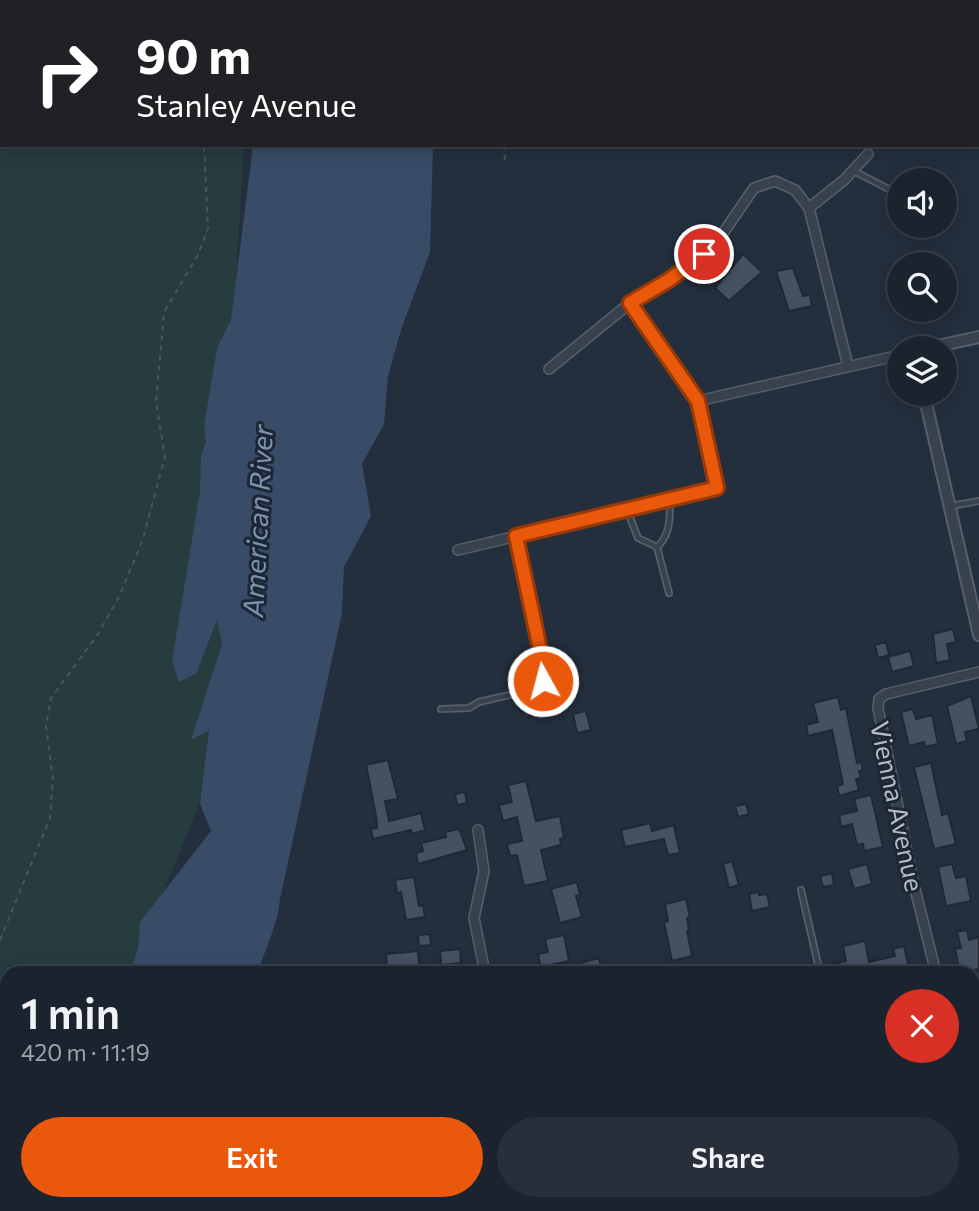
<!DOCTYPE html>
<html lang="en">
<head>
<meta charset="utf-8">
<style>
  body { margin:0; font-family:Commissioner,sans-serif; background:#282f3a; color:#f1f3f6; height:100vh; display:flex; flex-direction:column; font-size:26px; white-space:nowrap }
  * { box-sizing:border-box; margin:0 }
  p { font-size:23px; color:#a0a4aa }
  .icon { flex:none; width:38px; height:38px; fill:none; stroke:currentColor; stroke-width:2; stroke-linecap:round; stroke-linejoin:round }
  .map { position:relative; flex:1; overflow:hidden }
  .panel { position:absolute; left:0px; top:966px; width:980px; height:245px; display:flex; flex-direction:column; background:#1b232e; border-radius:21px 21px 0 0; box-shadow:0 4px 18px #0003,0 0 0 2px #39404a }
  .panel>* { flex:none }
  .top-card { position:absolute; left:0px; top:0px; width:980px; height:147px; box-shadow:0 4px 18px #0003,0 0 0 2px #39404a; background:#202124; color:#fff; overflow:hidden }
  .buttons { position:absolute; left:887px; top:168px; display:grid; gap:14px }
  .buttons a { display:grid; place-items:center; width:70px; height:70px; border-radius:50%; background:#1b232e; box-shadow:0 4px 18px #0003,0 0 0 2px #39404a; font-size:35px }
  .pin { position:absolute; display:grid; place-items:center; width:60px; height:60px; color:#fff; margin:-30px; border:4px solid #fff; border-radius:50%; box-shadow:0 2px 7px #0007 }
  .me { position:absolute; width:77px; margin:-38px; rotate:353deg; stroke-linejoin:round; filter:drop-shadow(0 0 5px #0008) }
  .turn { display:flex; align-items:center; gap:24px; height:147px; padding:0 21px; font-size:32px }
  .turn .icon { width:91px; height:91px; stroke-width:2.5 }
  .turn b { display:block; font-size:49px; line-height:60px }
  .round { display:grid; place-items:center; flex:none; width:74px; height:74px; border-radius:37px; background:#282f3a }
  .overview { display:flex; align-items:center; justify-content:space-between; height:119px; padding:0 21px }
  h1 { font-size:42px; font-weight:600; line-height:52px }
  .button { display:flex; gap:14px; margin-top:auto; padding:14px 21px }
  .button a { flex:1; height:80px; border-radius:42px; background:#ea580c; color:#fff; font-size:28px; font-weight:600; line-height:80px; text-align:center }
  .button a+a { background:#282f3a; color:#f1f3f6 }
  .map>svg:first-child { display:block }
  .green { fill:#263c3f }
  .water { fill:#394c67 }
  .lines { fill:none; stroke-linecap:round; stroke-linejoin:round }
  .stream { stroke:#394c67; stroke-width:3.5 }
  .building { fill:#455162; stroke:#1f2835; stroke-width:2 }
  .service-casing { stroke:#565f6c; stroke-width:8 }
  .minor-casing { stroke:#565f6c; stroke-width:12 }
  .tertiary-casing { stroke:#565f6c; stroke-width:14 }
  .path { stroke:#44595c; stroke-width:2; stroke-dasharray:5 5; stroke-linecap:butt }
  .service { stroke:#38414e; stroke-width:4.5 }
  .minor { stroke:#38414e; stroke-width:9 }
  .tertiary { stroke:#38414e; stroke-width:10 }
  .route-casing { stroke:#983908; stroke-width:18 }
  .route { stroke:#ea580c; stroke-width:12 }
  .labels { text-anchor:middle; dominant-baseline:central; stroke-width:6; stroke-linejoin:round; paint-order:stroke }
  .street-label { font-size:26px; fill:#b4bcc9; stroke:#1d2633 }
  .water-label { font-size:28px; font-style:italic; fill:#7c92b1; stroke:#1d2633 }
</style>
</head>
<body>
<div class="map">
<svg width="979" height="1211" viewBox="0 0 979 1211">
  <rect width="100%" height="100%" fill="#242f3e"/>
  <path class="green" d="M0,0L222,2H2V145H244L231,366L241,573L212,772L131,973H7V1172L0,1179Z"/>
  <path class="water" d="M246,0H429L246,2Z
    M253,145H433L430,252L401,330L388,376L384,424L362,464L371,516L344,567L342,613L280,899C278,925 265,948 258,973H129L138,949L140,922L211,831L200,804L209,730L191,740L222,644L217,620L196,674L179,682L172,661L200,491L201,456L206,442L204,426L217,348L231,320Z
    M7,1169V1204H164L160,1211H0V1178Z"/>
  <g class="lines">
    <path class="stream" d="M330,1204L334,1211
      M423,1204L427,1210L454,1206L460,1211
      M361,1211L369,1204
      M557,1211L560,1204"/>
  </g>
  <path class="building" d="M743,254L762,272L729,301L715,288Z
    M793,268L803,296L810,295L812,306L789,311L776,271Z
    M953,629L956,642L947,644L950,660L936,663L933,634Z
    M886,642L889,655L878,658L875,645Z
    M910,651L914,666L892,672L888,657Z
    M971,696L979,729L965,732L967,741L956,744L947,706Z
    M838,697L841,710L846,708L857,763L861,762L863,770L859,771L861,778L856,779L859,790L839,796L837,786L843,784L832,730L808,736L806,725L818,722L813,703Z
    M913,709L916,719L932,715L938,744L925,747L924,742L909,746L901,712Z
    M586,711L591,730L577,733L573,714Z
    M388,760L398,799L385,801L389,821L421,813L425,830L412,834L411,830L373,839L371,829L377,828L376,816L366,765Z
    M931,763L942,815L948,813L956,844L934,849L914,767Z
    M526,781L536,821L560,816L564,838L560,839L561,845L541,850L548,881L524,886L517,855L510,856L507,844L522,841L517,817L503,821L499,805L512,802L508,785Z
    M465,792L467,803L457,805L455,794Z
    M871,795L883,847L864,851L863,844L857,845L852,824L841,827L839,815L857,811L854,799Z
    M746,804L749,814L738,817L735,806Z
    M650,823L652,831L674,825L680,853L668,855L664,839L625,847L621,830Z
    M459,829L467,850L418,864L416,853L423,851L421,843L446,837L445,832Z
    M732,861L739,885L729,888L723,864Z
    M867,864L872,884L854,889L848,869Z
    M952,864L956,878L966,876L971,901L946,906L938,867Z
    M832,873L834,885L823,887L820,876Z
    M414,877L419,906L423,905L425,917L406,920L401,892L397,893L395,880Z
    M577,882L580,895L576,896L582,917L560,923L551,889Z
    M759,892V895L767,894L770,907L752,911L749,894Z
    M686,899L690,917L687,918L689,930L687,931L692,956L672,961L664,922L668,921L665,904Z
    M967,930L969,940L979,937V969L960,973L955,949L961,948L957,932Z
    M430,934L431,945L419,946L418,935Z
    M564,935L569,961L541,967L538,954L548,952L545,939Z
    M865,941L869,962L895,956L893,949L904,946L910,973H831L829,965L846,961L843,946Z
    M460,949L461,963L441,965L440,951Z
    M418,951L420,973H395L394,968L387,969L386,954Z
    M599,958L602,971L575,973L573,965Z"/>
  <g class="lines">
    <g class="service-casing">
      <path id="service" d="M891,2L892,0
        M854,171L900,195
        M951,506L979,501
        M627,510L638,538L657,547C670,536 671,517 669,500
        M657,547L669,593
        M441,709L469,708L479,702L536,689L543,681L544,668L516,537
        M801,890L820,973
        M277,1204L290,1211
        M262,1211L272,1204"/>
    </g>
    <g class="minor-casing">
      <path id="minor" d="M809,208L844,180L868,154
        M549,369L630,303L687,268L719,239L754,188L775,181L795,190L809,208L848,366
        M698,401L900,355
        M458,550L717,488L698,401L630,303
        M478,830L484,871L474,918L485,973
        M936,973L913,881L878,708L879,699L886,694L979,672
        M665,1204L696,1211
        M769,1204L771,1211
        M861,1204L862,1211
        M706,1211L747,1204"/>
    </g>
    <g class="tertiary-casing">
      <path id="tertiary" d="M928,348L979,337
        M924,394L979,635
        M973,994L979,992"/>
    </g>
    <path class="path" d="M58,0V2
      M189,0L190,2
      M526,2L527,0
      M0,99L2,97
      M504,145L505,165
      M0,940L50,818L53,779L46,726L51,698L98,634L119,597L143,539L165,456L156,403L164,312L198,255L208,229L204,145"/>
    <use href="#service" class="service"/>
    <use href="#minor" class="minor"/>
    <use href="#tertiary" class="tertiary"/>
  </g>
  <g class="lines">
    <g class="route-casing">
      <path id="route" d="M543,681L544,668L516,536L717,488L698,401L630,303L669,280L704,254"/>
    </g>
    <use href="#route" class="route"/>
  </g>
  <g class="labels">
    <g class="street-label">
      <text transform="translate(898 806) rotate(78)">Vienna Avenue</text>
    </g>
    <g class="water-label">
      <text transform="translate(257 521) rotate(-87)">American River</text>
    </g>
  </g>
</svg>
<div class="buttons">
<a><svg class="icon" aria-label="sound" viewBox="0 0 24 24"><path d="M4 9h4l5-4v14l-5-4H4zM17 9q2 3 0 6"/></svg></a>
<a><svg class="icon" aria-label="search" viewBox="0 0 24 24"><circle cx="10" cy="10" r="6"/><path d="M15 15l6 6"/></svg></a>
<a><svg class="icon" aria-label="layers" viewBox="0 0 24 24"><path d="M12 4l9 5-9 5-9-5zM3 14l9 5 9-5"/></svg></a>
</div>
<div class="pin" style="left:704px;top:254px;background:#d93025"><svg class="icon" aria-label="arrive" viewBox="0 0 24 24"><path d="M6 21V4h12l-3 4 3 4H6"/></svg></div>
<svg class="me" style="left:543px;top:681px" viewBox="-20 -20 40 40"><circle r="17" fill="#ea580c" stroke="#fff" stroke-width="3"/><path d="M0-11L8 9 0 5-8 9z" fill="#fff"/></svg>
<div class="top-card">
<div class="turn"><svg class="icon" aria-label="right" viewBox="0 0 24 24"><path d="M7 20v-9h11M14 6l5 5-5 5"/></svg><div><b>90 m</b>Stanley Avenue</div></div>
</div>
<section class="panel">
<div class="overview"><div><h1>1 min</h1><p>420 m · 11:19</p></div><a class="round" style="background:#d93025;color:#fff"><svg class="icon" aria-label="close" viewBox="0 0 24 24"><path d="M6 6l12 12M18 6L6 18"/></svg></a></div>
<div class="button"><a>Exit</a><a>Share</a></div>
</section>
</div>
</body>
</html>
